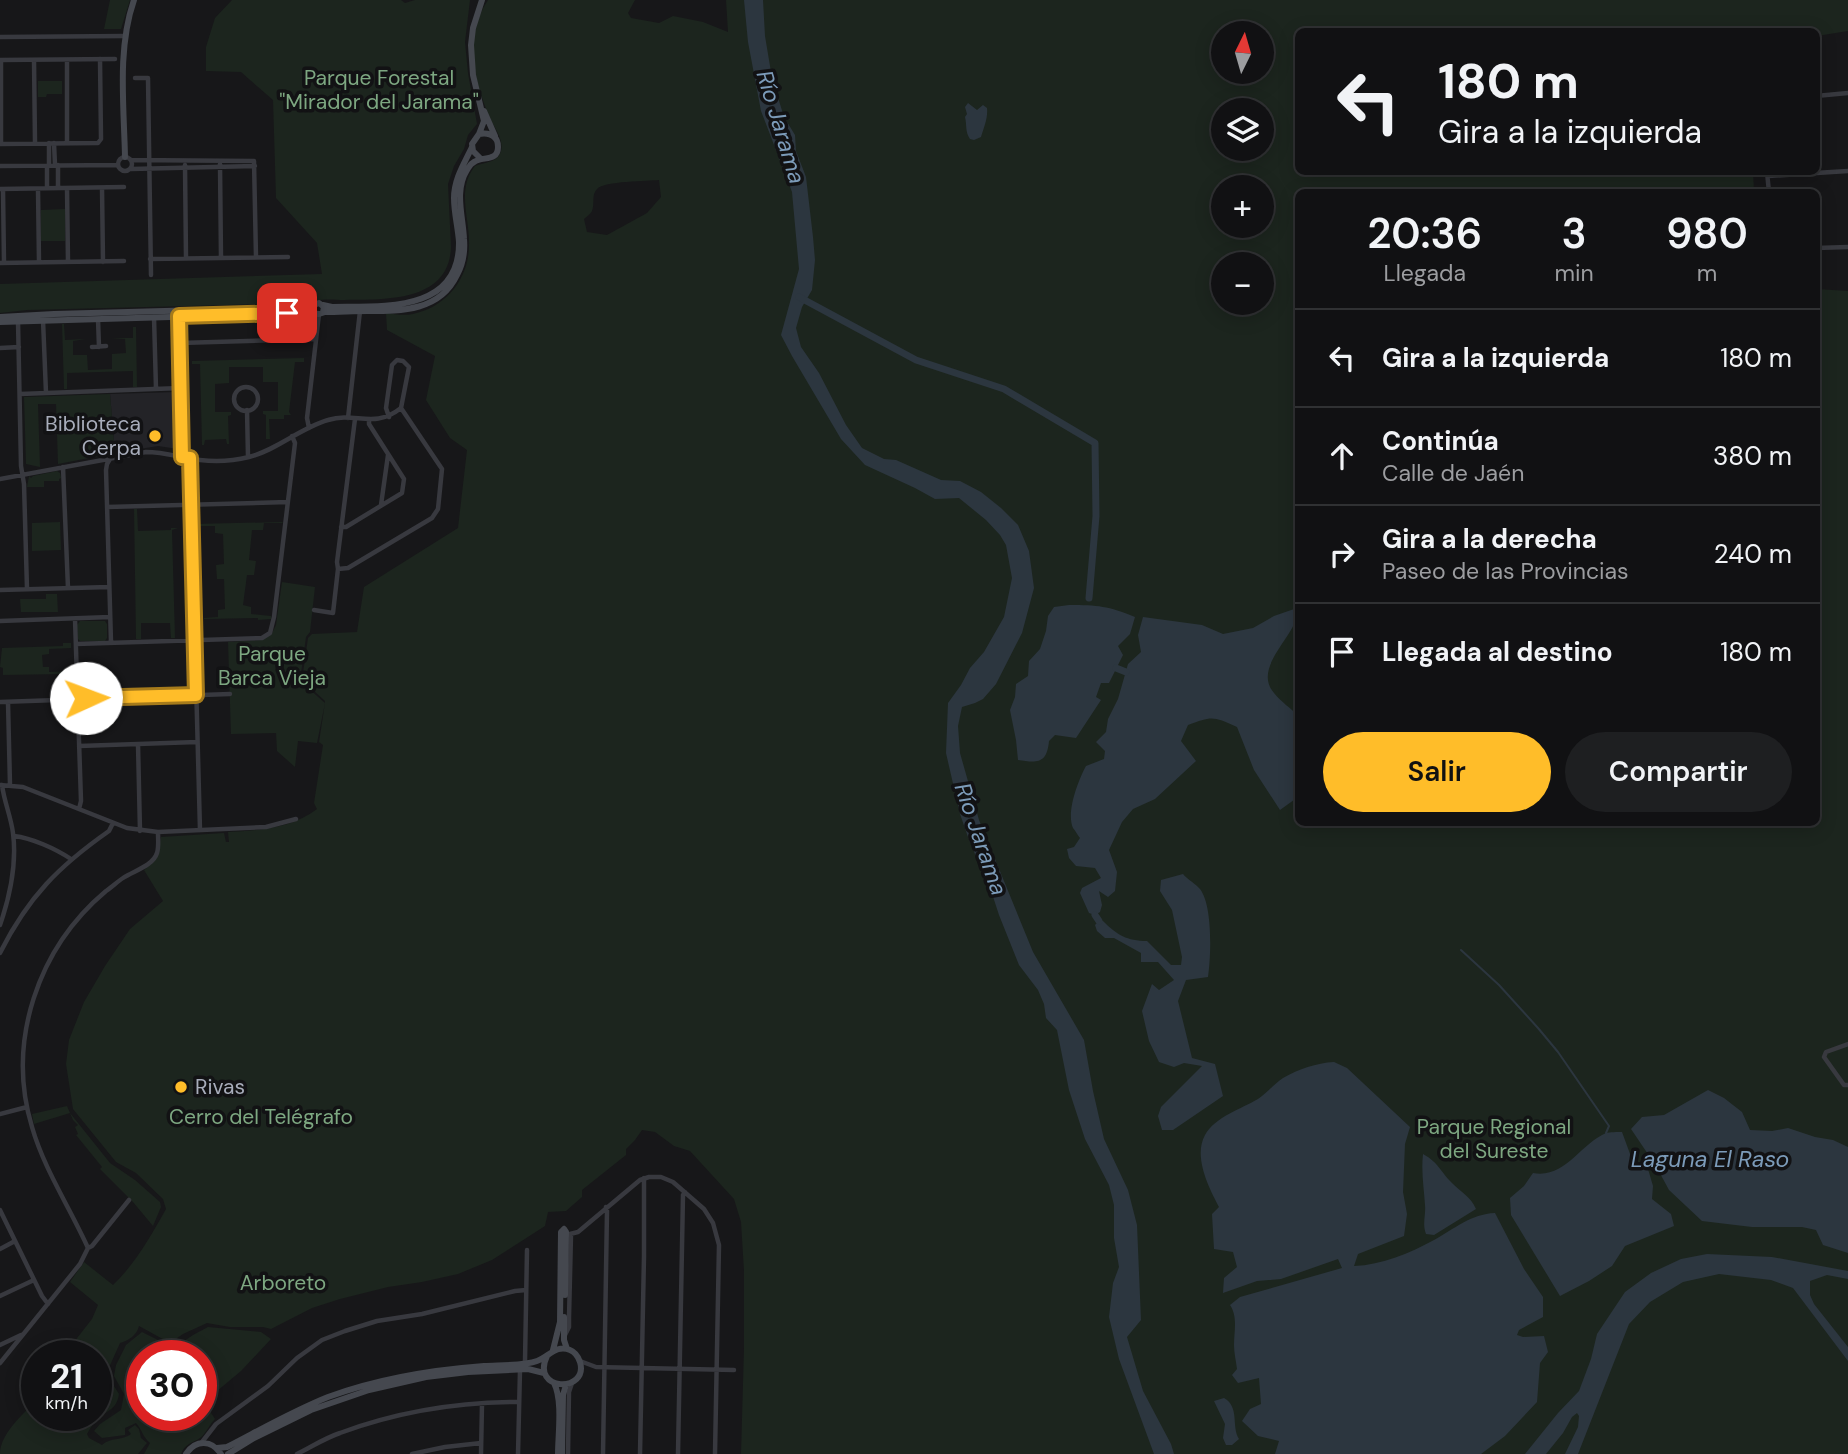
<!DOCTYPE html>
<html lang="es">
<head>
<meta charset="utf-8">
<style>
  body { margin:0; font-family:"DM Sans",sans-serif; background:#1e1f21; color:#f1f3f6; height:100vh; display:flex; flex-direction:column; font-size:26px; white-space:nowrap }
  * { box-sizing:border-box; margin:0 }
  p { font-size:23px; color:#9c9da0 }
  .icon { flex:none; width:38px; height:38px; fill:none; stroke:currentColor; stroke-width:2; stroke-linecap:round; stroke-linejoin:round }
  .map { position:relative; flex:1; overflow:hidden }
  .drawer { position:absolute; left:1295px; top:189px; width:525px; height:637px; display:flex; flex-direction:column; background:#111113; border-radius:10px; box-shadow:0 4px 18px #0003,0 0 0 2px #303133 }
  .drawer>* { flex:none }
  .hud { position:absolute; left:1295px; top:28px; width:525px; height:147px; border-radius:10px; box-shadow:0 4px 18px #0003,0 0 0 2px #303133; background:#111113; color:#f1f3f6; overflow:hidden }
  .needle { width:46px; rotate:5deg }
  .tools { position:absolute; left:1211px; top:21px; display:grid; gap:14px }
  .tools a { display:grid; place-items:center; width:63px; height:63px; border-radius:50%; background:#111113; box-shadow:0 4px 18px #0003,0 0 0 2px #303133; font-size:35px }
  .speed { position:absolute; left:21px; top:1340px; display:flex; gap:14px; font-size:35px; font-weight:700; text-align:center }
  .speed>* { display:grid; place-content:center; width:91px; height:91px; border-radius:50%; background:#111113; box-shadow:0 4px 18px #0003,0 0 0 2px #303133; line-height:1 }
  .speed small { font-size:18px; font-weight:400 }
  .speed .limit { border:10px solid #d22; background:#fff; color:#111 }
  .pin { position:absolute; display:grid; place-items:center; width:60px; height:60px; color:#fff; margin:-30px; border-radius:14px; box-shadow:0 4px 10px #0006 }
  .me { position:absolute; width:77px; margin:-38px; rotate:88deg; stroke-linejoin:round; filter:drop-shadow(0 0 5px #0008) }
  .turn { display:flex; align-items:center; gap:24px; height:147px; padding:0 28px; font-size:32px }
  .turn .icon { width:91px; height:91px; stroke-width:2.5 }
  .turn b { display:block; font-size:49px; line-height:60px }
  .eta { display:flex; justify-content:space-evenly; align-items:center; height:119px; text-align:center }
  .eta b { font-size:42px; font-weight:600; line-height:49px }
  .button { display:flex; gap:14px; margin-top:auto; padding:14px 28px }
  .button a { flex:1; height:80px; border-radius:42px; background:#ffbd29; color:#111; font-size:28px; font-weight:600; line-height:80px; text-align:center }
  .button a+a { background:#1e1f21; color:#f1f3f6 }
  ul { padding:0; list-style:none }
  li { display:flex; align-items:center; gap:21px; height:98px; padding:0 28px; border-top:2px solid #303133 }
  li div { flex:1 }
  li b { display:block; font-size:26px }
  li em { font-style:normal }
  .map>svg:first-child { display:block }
  .built { fill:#232327 }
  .green { fill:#1c251e; fill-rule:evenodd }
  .water { fill:#2c363f }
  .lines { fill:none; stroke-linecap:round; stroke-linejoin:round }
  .stream { stroke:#2c363f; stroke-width:2 }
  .river { stroke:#2c363f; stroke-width:7 }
  .street { stroke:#38393f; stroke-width:4.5 }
  .secondary { stroke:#45484f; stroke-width:6 }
  .route-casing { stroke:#a67b1b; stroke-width:18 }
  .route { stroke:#ffbd29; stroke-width:12 }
  .poi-dot { fill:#ffbd29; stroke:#121214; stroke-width:2.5 }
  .labels { text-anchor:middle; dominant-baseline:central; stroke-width:7; stroke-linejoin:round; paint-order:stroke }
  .park-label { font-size:21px; fill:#7da781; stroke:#121214 }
  .poi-label { font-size:21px; fill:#a8adbb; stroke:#121214; text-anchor:end }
  .water-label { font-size:23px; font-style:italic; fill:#7c9bb9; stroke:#121214 }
</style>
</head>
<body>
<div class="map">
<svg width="1848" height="1454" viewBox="0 0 1848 1454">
  <rect width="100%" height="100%" fill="#171719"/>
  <path class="built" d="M177,392L178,449L158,446L115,453L110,394Z"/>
  <path class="green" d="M110,0H130L121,29H104Z
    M232,0H401L405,3L415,0H470L465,42L468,73L477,124L468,135L464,149L454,166L448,184L451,247C449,304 382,299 341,300C329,300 320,298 309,303L27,310L0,313V284L322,274L317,243L276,198L273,100L241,72L206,71V47L215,18Z
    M488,0H635L628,13L631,18L659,23L673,16L703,22L728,32L726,0H1848V31L1817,36L1816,32H1298V172H1753L1754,190H1721L1720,192H1298V822H1816L1817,289L1848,291V1454H741L744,1348V1271L741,1222L734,1199L690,1151L674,1146L655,1132L642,1130L635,1140L626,1149V1155L582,1190V1197L566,1211L548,1212L545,1226L492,1260L458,1274L422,1282L388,1287L340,1299L312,1308L271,1329L263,1327H230L207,1323L183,1334L170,1343L139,1326C137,1335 128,1341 120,1343L107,1372L112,1383L119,1394C117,1409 108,1410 97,1419C93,1423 90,1429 87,1434L89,1438L102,1445C110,1437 122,1441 131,1434L128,1430L135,1425L139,1429L141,1438L147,1443L138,1454H0C0,1434 23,1414 37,1400V1416H96V1356H63L92,1319L98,1305L70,1282L84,1262L113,1285C135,1264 151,1236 166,1209L163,1199L136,1173L116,1162L73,1109L66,1064L69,1040L84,1002L105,966L130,929L163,901L144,870C162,856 157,857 161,837L224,833L226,842H229L228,832C259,830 291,829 317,809L314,803L323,745L319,742L325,703L317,743L298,741L295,767L277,751L276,733L231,734L228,642L262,640L272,633L276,625L282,582L315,587L310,632L306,637L300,681L325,703V701L302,680L308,638L312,634L357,632L364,587L458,528L467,450L450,438L426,400L435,356L387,330L386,313C394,314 404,316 413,314C446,307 469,279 469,245C470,218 456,190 475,166C484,162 498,163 501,151C504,140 495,129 491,120C474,83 463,37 488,0ZM1223,33H1262V72H1223ZM1223,110H1262V149H1223ZM659,180L661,197L647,213L607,235L587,232L584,219C587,216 591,214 592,211C595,204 591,195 597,189C604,181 648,181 659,180ZM1223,187H1262V226H1223ZM1223,264H1262V303H1223Z
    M38,81H62V94H47L46,97H38Z
    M65,209V241H41V210Z
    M62,324H64L65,340L86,339L73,341V355H87L88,370L112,369V354L126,353L125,339L111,338H133V327H136L137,387H133V371L67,373V389H64Z
    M304,358V362H295L289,412L291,415H284V419H269L270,439H266V415L263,414V411H278V382H263V367H229V383L215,384V412H231V415L228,416L229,444H227L226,439L205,440L204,445H202L200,364H192V361Z
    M110,394L115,453L58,464L56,404H38L40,467L26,464L24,397Z
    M57,471L60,473L61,478L59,479V481H44V487H27L29,476L31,478L33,476Z
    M134,509H137L138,531L171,530V528H178L172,530L175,638H171L170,623H141V639H136Z
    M60,522L61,550L32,551V523Z
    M283,522L282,523H264L263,530H252L249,560L256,561L254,575H247L243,605L251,607V614L271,616V619L258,620V618L204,619V618L218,617V610L225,609L224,579H217L216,565L224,564L223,534L215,533V526H194V524Z
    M46,594H57L58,612H21L20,599H46Z
    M80,621H105L107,624V638L105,641H80L78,639L77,625Z
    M63,643H71V648L49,649V654L42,655L43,667H49V672L72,671V676L64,677V674L3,675V668L0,667L2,648L63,646Z
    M67,1106L70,1113L110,1163L135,1180L160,1202L161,1207L153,1226L133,1202L100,1169L102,1167L76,1135L78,1134L75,1127L78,1125L73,1120L70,1113L34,1124L32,1114Z
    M208,1327L261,1332L271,1339L241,1371L204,1402L215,1419C210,1424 208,1429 204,1434C196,1444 187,1440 181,1454H144L150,1443C143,1437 142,1430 136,1423L125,1428V1435L102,1438L94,1431L100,1424L121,1410L124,1394L114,1376L116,1365L126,1345L142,1332L174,1348L193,1335ZM142,1356H201V1416H142Z"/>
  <path class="water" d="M744,0H763L765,36L772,78L784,117L795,135L796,151L806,177L813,237L815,260L812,290L802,307L796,328L801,347L819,373L846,425L862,448L884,459L896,460L941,480L960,481L981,492L1001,508L1018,525L1029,551L1034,588L1022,633L996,684L983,699L975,703L962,707L958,726L960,753L979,820L1033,952L1084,1040L1093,1091L1104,1139L1128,1190L1137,1225L1141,1320L1127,1337L1143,1391L1171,1444L1174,1454H1154L1119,1359L1109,1317L1113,1283L1119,1267L1114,1238V1205L1109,1185L1085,1139L1069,1090L1057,1030L1046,1018L1044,1004L1038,990L1019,965L999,915L984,869L977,859L968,837L960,814L946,753L948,703L961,685L970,668L984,652L1004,617L1012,578L1006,545L1000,535L986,520L959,498L935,499L915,488L865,465L841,439L792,356L781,335L799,269L792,192L761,111L748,42Z
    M968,103L977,110L983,105L987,108C988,118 984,127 981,137L974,140L970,139C965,132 967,125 965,117L967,114L965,107Z
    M1069,605C1098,605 1108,606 1135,617L1130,634L1118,646L1123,655L1109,683H1101L1096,697L1101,700L1076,738L1055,735L1049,741C1047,764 1037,763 1018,760L1016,740L1010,710L1015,697L1016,684L1028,676L1029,661L1040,649L1046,631L1048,616L1054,607Z
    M1297,608L1298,609C1299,635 1251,666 1274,693C1281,702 1291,708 1298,716V797L1280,810L1254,770L1237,727C1213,716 1212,716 1188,725L1181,741L1196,761L1155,799L1133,809L1122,822L1109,850L1117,872L1115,891L1108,897L1099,891L1102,905L1100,912L1095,915L1089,913L1080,893L1082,888L1101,878L1095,868L1076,866L1069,858L1067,849L1074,847L1080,838C1079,837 1074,829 1073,828C1066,812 1078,781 1086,766L1104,759L1105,751L1096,742L1106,732L1108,719L1118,699L1128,664L1141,652L1138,635L1143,617L1202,625L1223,634L1253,628L1274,616Z
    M1183,874C1187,879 1196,884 1200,889C1213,906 1211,957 1208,977L1186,980L1178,1001L1192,1058L1215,1064L1223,1096L1173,1130H1162L1158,1116L1161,1107L1202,1066L1184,1063L1174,1067L1159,1062L1149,1041L1142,1011L1152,984L1159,990L1174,980L1158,962H1141V953L1114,938H1105L1097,931L1095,925L1099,921H1103C1117,935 1127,941 1147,941L1171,965H1181L1182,957L1172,910L1160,891L1161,880Z
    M1334,1062L1347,1068L1410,1127L1405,1144L1403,1192L1407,1214L1404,1236L1358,1254L1354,1266C1382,1265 1410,1253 1434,1240C1454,1229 1471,1214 1495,1213L1524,1269L1543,1297V1317L1519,1330L1517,1335L1523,1337L1544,1336L1548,1352L1540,1363L1537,1402L1505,1436L1481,1454H1275L1279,1441L1258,1436L1242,1421L1250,1409L1261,1404L1259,1378L1238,1383L1232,1375L1237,1369C1236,1361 1234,1353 1234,1345C1234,1331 1238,1317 1230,1305L1240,1297L1342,1268L1338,1259L1281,1279L1257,1281L1223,1293L1224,1278L1237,1267L1233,1252L1214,1249L1212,1214L1219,1207C1209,1188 1193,1157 1205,1135C1215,1117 1241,1109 1258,1099C1267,1093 1274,1084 1283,1078C1299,1069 1316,1063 1334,1062Z
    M1708,1090L1724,1098L1742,1112L1750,1130L1772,1131L1788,1128L1815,1137L1833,1140L1848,1147V1253L1823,1245L1816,1230L1802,1227H1752L1702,1221L1669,1190L1656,1166L1631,1129L1642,1117L1664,1115Z
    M1622,1132L1633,1162L1648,1169L1653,1186L1652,1199L1671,1214L1674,1226L1625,1246L1612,1266L1589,1281L1560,1296L1511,1215L1510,1198L1524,1186L1533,1173C1565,1179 1580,1144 1606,1133C1610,1132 1617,1132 1622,1132Z
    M1423,1154C1439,1163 1440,1171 1452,1183C1462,1193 1470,1196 1476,1209L1434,1235L1426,1234C1422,1224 1426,1215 1425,1205C1424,1188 1421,1172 1423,1154Z
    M1707,1254L1772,1257L1848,1271V1279L1827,1275L1810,1281V1295L1814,1304L1848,1347V1361L1793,1288L1771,1280L1719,1274L1683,1282L1650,1302L1629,1324L1578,1454H1565L1578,1427L1579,1416L1577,1413L1572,1417L1563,1433L1546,1454H1525L1558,1413L1579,1391L1591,1359L1597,1334L1625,1292L1651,1273L1681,1259Z
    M1224,1398C1240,1407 1231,1426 1239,1439L1232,1445H1226L1223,1438L1225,1424L1214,1401Z"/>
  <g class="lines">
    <path class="stream" d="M1461,950L1499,985L1538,1028L1558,1052L1609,1126L1606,1133"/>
    <path class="river" d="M799,297L916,360L1004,389L1095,443L1096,516L1089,598
      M1116,668L1126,672
      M1095,915L1099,921"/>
    <path class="street" d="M0,37L125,36
      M0,60L115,59
      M1,60V144
      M34,60L35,143
      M67,60V143
      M135,78H148L151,275
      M1816,96L1848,93
      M49,143V166
      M54,143L55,165
      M0,144L98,143L101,139L100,59
      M118 164a7 7 0 1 1 14 0a7 7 0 1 1-14 0Z
      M131,160L254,161L256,257
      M220,164L221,258
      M58,165V188
      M185,165L186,258
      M0,166L118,165
      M47,166V188
      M131,169L255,166
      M1767,172L1769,192
      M1768,176L1848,171
      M67,188L68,262
      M102,188L103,262
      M0,189L124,187
      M3,189L4,263
      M38,189L39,262
      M1816,248L1848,247
      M150,259L288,257
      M0,263L124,261
      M179,316L182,456
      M154,317L156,389
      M98,319L99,347
      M43,320L46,393
      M18,321L21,466L24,484L27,589
      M180,343L316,339
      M92,347L106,346
      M0,348L19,347
      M234 399a12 12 0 1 1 24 0a12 12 0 1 1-24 0Z
      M20,394L181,388
      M247,410L248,457
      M389,417L386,408L392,365L397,360L403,361L409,367L401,408
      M348,418L360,311
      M309,428L307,418L319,314
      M190,458L200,830
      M110,459L107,464L106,470L111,642
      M63,467L68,588
      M0,479L146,452C165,452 182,458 200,460C216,462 233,461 249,457C277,450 300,428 328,420C356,411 373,430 401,408
      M381,505L388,455
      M107,507L288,502
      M341,527H346L402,493L404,479L369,424V420
      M338,569L348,568L432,518L438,509L442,469L401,408
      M0,590L109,587
      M314,610L333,613L338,569L337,562L355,419
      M75,619L81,801L79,809
      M0,621L110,617
      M76,644L262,638L270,633L274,617L295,443L292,436
      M0,702L230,694
      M8,702L10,785
      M138,744L140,831
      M79,746L197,742
      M0,785L23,787L127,828L158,832L266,827L296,819
      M14,836C32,838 56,849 71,859
      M0,925C10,896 17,864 13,833C11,817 4,801 2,785
      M0,953C28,897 59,866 109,831L113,823
      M1848,1044L1826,1052L1824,1057L1844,1085H1848
      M0,1114L27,1107
      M0,1210L42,1296L48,1304
      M566,1235L578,1232L640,1180L649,1177H661L673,1182L704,1209L713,1223L719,1245L715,1454
      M88,1248C70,1208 44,1169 32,1127C6,1041 38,948 106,891C112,887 117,882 123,878C133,871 153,866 157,853C159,847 158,839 158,832
      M0,1249L15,1241
      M0,1296L34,1280
      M565,1335L569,1327V1318L571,1235
      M0,1345L21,1335
      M580,1361L596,1367L734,1370
      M0,1363L80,1264L88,1248L92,1246L129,1200
      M202,1442L216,1424L268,1386L297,1358L322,1340L345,1331L377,1321L422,1314L515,1291L526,1290
      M297,1454C311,1447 325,1438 340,1433C397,1412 459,1402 519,1402
      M412,1454L445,1447L481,1443
      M481,1454L482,1404
      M518,1454L520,1370L525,1361L527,1250
      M568,1454L569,1392L572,1383
      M603,1454L607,1211L606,1207
      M640,1454L644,1256V1178
      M678,1454L683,1195L685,1192"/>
    <path class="secondary" d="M484,111L495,136
      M479,134L484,121L473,75L471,45L473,28L482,0
      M125,157C124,106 117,49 134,0
      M323,305L332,307C382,306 460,313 459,242C458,227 454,213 454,198C454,179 464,164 472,147
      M0,317L54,314L309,307L319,303L324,307L323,312
      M0,322L308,313L319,314L325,312C339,312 354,311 368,311C402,311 440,311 457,275C463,264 465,251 464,239C463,216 454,191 467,170C469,167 470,164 474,162C482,156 498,162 498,147C498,143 497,139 494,137C490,133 485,133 479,134L472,144L473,151L481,159
      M564,1229L566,1232L565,1295
      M564,1317V1340L567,1349
      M553,1350L560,1322L561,1232L564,1229
      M554,1383C563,1401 558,1434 558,1454
      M217,1448L227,1447C260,1430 293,1411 328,1397C377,1379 431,1370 484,1366C498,1365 524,1366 537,1361C549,1357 556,1344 570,1350C575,1352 578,1356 580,1362C589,1393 530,1392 547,1356
      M186,1454C196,1439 212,1440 221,1454
      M228,1454L254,1438L311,1410L369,1390L426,1377L468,1372L528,1369L544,1373
      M562,1454L563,1395L566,1385"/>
  </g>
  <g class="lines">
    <g class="route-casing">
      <path id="route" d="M86,698L196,695L190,458L182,457L179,316L287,313"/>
    </g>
    <use href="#route" class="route"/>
  </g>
  <g class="poi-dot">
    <circle cx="155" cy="436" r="7"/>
    <circle cx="181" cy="1087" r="7"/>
  </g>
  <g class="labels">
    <g class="park-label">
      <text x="379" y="78">Parque Forestal<tspan x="379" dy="24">"Mirador del Jarama"</tspan></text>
      <text x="272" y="654">Parque<tspan x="272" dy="24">Barca Vieja</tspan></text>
      <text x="261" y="1117">Cerro del Telégrafo</text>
      <text x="1494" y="1127">Parque Regional<tspan x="1494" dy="24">del Sureste</tspan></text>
      <text x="283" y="1283">Arboreto</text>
    </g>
    <g class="poi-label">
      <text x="141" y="424">Biblioteca<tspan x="141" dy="24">Cerpa</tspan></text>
      <text x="195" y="1087" text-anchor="start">Rivas</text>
    </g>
    <g class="water-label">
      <text transform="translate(781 127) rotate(73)">Río Jarama</text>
      <text transform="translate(981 839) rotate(71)">Río Jarama</text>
      <text x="1710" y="1159">Laguna El Raso</text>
    </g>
  </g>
</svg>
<div class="tools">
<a><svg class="needle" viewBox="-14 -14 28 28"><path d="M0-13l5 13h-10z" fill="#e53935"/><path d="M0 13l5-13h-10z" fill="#9c9da0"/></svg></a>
<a><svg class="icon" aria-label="layers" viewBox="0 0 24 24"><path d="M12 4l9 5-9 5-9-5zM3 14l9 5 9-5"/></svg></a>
<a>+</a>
<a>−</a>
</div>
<div class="speed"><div>21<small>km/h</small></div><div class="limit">30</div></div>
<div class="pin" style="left:287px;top:313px;background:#d93025"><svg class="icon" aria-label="arrive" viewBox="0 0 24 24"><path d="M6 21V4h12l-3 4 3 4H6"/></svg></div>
<svg class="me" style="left:86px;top:698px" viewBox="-20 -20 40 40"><circle r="19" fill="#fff"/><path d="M0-13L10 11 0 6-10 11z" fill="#ffbd29"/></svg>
<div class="hud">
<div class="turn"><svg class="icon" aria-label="left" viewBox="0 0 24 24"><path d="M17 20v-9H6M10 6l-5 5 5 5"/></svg><div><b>180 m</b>Gira a la izquierda</div></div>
</div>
<section class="drawer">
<div class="eta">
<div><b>20:36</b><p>Llegada</p></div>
<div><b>3</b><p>min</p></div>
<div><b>980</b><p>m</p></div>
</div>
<ul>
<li><svg class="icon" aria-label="left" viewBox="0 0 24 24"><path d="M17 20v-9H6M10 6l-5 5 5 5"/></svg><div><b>Gira a la izquierda</b></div><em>180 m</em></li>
<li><svg class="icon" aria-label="ahead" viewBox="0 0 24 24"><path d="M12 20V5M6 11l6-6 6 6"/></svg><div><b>Continúa</b><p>Calle de Jaén</p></div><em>380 m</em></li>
<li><svg class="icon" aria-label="right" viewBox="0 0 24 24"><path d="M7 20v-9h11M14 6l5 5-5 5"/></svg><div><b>Gira a la derecha</b><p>Paseo de las Provincias</p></div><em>240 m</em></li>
<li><svg class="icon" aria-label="arrive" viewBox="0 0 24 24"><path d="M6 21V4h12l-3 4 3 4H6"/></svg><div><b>Llegada al destino</b></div><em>180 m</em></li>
</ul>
<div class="button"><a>Salir</a><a>Compartir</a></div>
</section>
</div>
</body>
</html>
